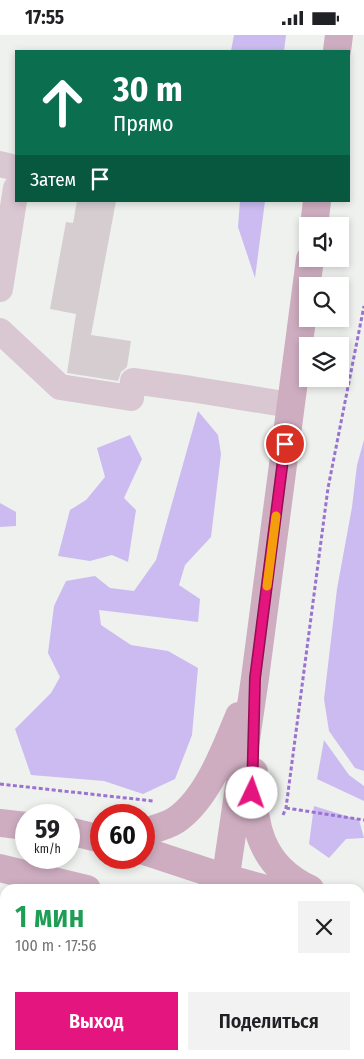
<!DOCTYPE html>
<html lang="ru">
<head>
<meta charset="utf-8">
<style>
  body { margin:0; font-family:"Fira Sans Condensed",sans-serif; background:#f2f2f2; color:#202124; height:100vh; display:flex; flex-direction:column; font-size:19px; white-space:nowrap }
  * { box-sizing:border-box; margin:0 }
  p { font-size:16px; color:#757577 }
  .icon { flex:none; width:28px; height:28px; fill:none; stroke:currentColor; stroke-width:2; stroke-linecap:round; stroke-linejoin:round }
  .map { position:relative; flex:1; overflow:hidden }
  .sheet { position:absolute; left:0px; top:849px; width:365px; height:176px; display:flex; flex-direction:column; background:#fff; border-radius:15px 15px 0 0; box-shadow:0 2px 8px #0003 }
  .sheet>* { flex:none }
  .top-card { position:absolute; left:15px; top:15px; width:335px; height:152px; border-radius:0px; box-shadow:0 2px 8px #0003; background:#0b6e4f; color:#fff; overflow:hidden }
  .controls { position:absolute; left:299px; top:182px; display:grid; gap:10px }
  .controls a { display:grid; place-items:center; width:50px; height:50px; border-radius:0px; background:#fff; box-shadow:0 2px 8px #0003; font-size:25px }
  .speed { position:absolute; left:15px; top:769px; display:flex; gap:10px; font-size:25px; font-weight:700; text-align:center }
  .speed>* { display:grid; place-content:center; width:65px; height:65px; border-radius:50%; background:#fff; box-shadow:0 2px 8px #0003; line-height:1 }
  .speed small { font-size:12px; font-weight:400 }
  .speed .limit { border:8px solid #d22; background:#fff; color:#111 }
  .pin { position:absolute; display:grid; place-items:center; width:42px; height:42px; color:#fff; margin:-21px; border:2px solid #fff; border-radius:50%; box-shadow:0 1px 5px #0007 }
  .me { position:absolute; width:55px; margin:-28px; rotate:3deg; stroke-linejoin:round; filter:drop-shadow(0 0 4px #0008) }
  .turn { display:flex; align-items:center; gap:18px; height:105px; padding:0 15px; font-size:22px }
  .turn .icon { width:65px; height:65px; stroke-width:2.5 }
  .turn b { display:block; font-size:35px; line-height:42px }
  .then { display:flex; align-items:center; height:48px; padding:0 15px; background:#0003; gap:10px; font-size:19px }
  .round { display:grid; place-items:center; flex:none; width:52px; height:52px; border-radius:0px; background:#f2f2f2 }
  .overview { display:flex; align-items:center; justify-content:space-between; height:85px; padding:0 15px }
  h1 { font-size:30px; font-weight:600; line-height:38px; color:#1e9e55 }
  .button { display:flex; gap:10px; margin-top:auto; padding:10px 15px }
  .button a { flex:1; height:58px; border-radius:0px; background:#e4157e; color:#fff; font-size:20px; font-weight:600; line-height:58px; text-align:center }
  .button a+a { background:#f2f2f2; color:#202124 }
  .status { display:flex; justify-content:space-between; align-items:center; height:35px; padding:0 25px; background:#fff; direction:ltr }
  .status svg { height:14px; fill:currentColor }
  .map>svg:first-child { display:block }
  .green { fill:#ccbbf0 }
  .building { fill:#d6cdd1 }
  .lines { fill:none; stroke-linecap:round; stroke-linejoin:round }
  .path { stroke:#9a73ce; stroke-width:3; stroke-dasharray:4 2.5; stroke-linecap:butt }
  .minor { stroke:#d9c7d2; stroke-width:26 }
  .major { stroke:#ceadc0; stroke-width:28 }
  .route-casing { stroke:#940e52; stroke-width:12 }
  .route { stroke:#e4157e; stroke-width:9 }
  .slow { stroke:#f59e0b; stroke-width:9 }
</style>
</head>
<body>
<div class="status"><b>17:55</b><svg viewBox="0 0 49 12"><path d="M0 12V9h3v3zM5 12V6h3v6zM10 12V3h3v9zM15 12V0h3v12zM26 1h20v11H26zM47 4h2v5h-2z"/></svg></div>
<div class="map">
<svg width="364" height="1024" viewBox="0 0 364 1024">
  <rect width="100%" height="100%" fill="#eef1ee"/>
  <path class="green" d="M234,0H286L284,16H231Z
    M240,166H265L255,243L238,192Z
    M198,376L218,400L221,419L211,502L185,530L179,550L200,564L198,587L99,575L101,590L131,610L168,616L198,633L192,700L175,744L143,759L104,746L31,740L15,694L51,658L60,642L48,618L54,571L66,546L95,541L110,553L134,556L156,525Z
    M130,400L142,424L124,463L136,475L128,527L112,520L90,526L58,521L70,475L86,465L105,442L97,413Z
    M364,405V736L355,733L329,696L324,664L337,554L352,472L357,430Z
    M0,468L16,477V491L0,492Z
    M324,705L349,740L364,751V766L317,744Z
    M314,771L359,785L364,803L346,804L329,823L309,809Z
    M0,981L5,983V1020H42L41,1024H0Z"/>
  <path class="building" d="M77,166H116L91,300L131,306L127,332L121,337L118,346L67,338L76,279L50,274L66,187L73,188Z"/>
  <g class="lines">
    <path class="path" d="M0,749L153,766
      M286,773L364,785
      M283,780L286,773L328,453L364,271
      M360,960H364"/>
    <path class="minor" d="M0,129L16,133
      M0,254L16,153
      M0,296L60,352L131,363L133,346L191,354L290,370"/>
    <path class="major" d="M337,16L339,0
      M314,191L317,166
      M254,737C251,788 260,831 310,854
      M0,788L26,791
      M69,796L101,804
      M144,797C154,794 167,791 176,785C207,764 225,715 239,681
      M144,816L226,843L266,854
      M0,833L87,854
      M224,854L255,643L310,224
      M360,877L364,878
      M360,916H364
      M194,1020L195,1024
      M264,1024L265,1020"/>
  </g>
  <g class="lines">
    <g class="route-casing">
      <path id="route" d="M252,758L255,643L285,409"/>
    </g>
    <use href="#route" class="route"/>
    <path class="slow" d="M267,551L276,481"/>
  </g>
</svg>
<div class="controls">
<a><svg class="icon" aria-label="sound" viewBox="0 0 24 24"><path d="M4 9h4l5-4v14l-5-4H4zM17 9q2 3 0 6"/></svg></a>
<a><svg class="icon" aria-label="search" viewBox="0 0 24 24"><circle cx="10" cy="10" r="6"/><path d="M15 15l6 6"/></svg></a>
<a><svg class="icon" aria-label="layers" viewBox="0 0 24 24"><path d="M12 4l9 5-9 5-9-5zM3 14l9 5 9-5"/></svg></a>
</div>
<div class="speed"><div>59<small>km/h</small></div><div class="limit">60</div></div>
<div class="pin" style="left:285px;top:409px;background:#d93025"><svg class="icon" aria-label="arrive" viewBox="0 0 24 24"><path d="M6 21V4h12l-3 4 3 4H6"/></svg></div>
<svg class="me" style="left:252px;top:758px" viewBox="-20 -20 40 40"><circle r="19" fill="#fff"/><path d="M0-13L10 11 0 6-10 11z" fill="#e4157e"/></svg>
<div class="top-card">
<div class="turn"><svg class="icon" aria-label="ahead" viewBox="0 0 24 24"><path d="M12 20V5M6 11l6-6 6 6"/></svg><div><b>30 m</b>Прямо</div></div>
<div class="then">Затем<svg class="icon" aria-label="arrive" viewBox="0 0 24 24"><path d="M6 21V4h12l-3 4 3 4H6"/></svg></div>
</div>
<section class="sheet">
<div class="overview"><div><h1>1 мин</h1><p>100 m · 17:56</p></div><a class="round"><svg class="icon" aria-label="close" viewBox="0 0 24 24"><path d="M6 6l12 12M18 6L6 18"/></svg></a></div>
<div class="button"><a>Выход</a><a>Поделиться</a></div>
</section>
</div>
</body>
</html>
